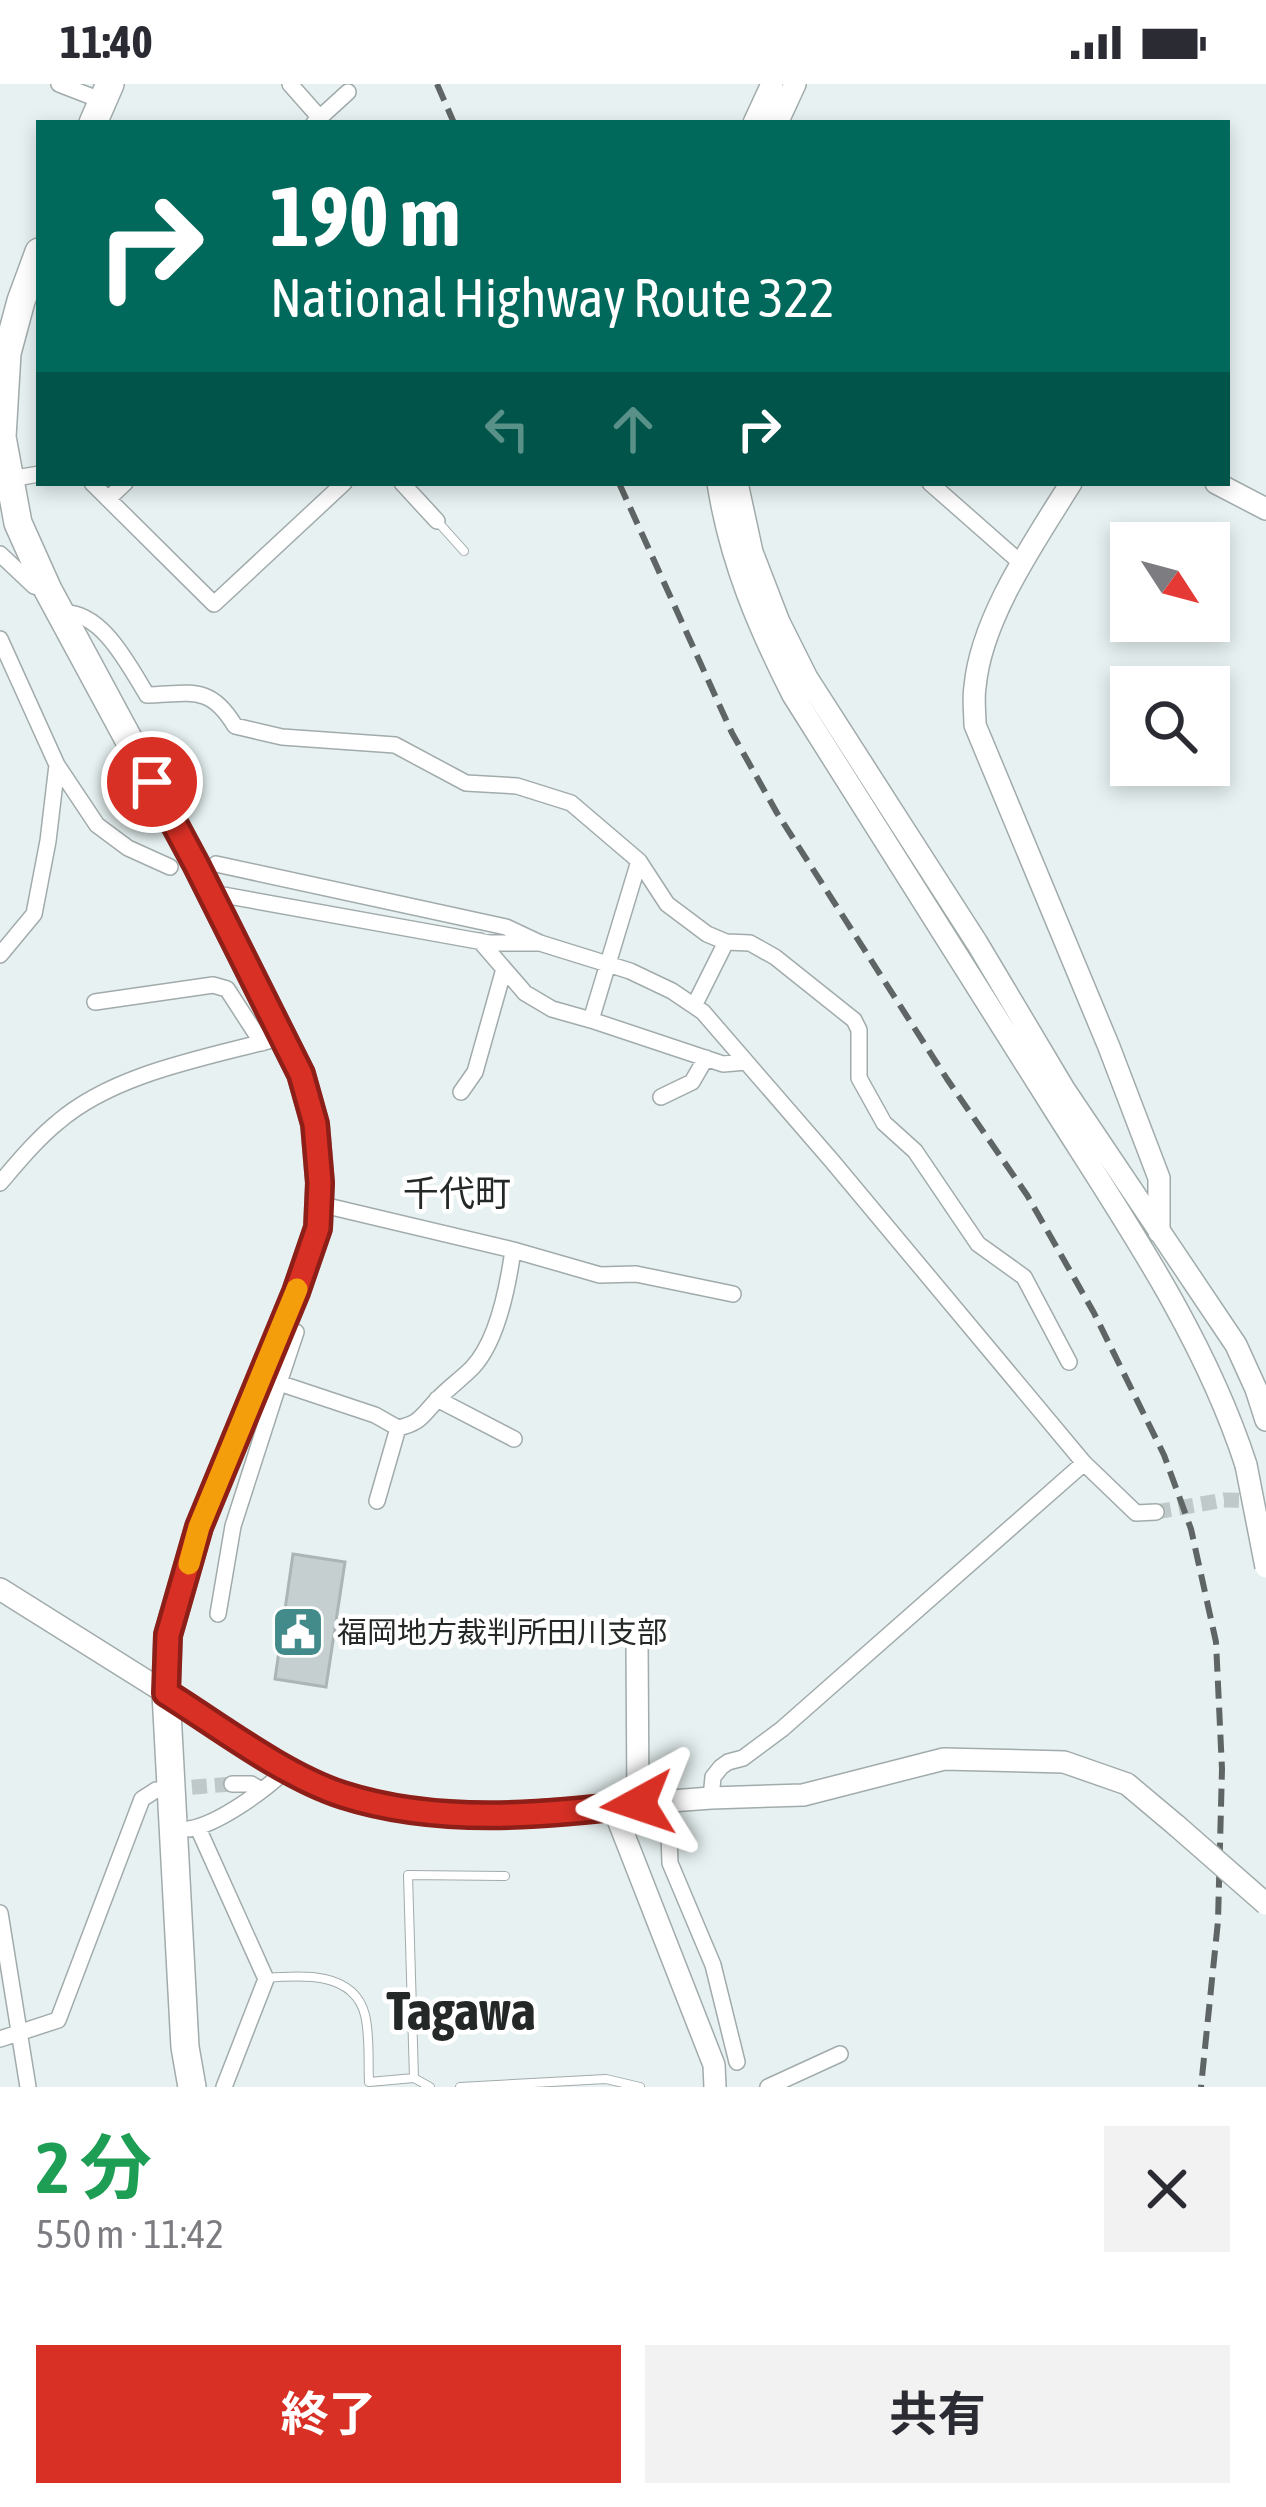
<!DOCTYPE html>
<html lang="ja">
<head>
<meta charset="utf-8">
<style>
  body { margin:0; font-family:"Asap Condensed","Noto Sans JP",sans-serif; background:#f2f2f3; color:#2b2b33; height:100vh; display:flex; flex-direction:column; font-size:45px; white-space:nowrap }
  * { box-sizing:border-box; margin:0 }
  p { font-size:39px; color:#7c7c81 }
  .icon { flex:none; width:66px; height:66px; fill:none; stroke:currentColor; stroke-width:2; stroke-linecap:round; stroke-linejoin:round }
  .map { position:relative; height:2003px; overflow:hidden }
  .side { display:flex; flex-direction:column; background:#fff; flex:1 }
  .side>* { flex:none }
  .hud { position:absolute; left:36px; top:36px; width:1194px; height:366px; border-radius:0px; box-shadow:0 6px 18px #0003; background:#00695c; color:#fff; overflow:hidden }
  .needle { width:78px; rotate:126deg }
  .buttons { position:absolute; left:1110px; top:438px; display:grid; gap:24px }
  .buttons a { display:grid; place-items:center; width:120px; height:120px; border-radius:0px; background:#fff; box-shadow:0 6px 18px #0003; font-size:60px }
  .pin { position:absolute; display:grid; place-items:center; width:102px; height:102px; color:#fff; margin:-51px; border:6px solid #fff; border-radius:50%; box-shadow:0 3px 12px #0007 }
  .me { position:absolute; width:132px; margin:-66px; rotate:265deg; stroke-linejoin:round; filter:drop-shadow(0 0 9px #0008) }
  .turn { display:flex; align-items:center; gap:42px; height:252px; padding:0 36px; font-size:54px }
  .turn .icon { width:156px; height:156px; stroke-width:2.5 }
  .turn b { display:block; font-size:84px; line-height:102px }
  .lanes { display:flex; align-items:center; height:114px; padding:0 36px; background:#0003; justify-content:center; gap:60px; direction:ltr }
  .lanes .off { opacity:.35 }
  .round { display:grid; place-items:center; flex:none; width:126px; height:126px; border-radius:0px; background:#f2f2f3 }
  .overview { display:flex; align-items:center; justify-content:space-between; height:204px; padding:0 36px }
  h1 { font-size:72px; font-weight:700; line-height:90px; color:#1e9e55 }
  .button { display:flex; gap:24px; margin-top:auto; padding:24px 36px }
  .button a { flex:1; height:138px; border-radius:0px; background:#d93025; color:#fff; font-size:48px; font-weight:700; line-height:138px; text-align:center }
  .button a+a { background:#f2f2f3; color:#2b2b33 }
  .status { display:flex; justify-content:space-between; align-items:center; height:84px; padding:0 60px; background:#fff; direction:ltr }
  .status svg { height:33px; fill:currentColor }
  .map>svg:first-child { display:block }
  .building { fill:#c5cfcf; stroke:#acb5b5; stroke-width:3 }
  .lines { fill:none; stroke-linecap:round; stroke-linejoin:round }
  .minor-tunnel { stroke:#c0c9c9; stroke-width:15; stroke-dasharray:15 8; stroke-linecap:butt }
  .service-casing { stroke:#a2abab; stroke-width:10 }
  .minor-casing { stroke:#a2abab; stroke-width:18 }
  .tertiary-casing { stroke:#a2abab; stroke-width:24 }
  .trunk-casing { stroke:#a2abab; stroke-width:30 }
  .service { stroke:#fff; stroke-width:8 }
  .minor { stroke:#fff; stroke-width:15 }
  .tertiary { stroke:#fff; stroke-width:21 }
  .trunk { stroke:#fff; stroke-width:27 }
  .rail { stroke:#5f6564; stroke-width:6; stroke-dasharray:18 9; stroke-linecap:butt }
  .tertiary-bridge-casing { stroke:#a2abab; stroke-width:24; stroke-linecap:butt }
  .tertiary-bridge { stroke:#fff; stroke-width:21 }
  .route-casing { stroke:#8d1f18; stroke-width:30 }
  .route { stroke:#d93025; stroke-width:21 }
  .slow { stroke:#f59e0b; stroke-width:21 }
  .labels { text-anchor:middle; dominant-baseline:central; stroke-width:9; stroke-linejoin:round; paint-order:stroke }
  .poi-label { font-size:30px; fill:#242827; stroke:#fff; text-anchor:start }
  .quarter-label { font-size:36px; fill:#242827; stroke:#fff }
  .town-label { font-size:54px; font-weight:bold; fill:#242827; stroke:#fff }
</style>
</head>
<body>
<div class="status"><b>11:40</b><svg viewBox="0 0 49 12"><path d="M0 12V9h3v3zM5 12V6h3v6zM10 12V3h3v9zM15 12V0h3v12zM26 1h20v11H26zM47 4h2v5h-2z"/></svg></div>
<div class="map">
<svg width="1266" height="2003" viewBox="0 0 1266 2003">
  <rect width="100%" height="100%" fill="#e7f1f1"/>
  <path class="building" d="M293,1470L345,1478L326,1603L275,1595Z"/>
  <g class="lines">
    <path class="minor-tunnel" d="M1156,1428L1224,1416L1266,1417
      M169,1705L232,1700"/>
    <g class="service-casing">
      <path id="service" d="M438,438L464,467
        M267,1894C301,1891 354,1887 365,1931C370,1951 368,1976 369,1998L414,1994L430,2003
        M414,1994L408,1791L505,1792
        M460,2003L606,1995L640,2003"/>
    </g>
    <g class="minor-casing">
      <path id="minor" d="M59,0L103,17
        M290,0L320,34
        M314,39L348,8
        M10,395L39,390
        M92,399L214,520L344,399
        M402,399L437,437
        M930,399L1021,479
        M108,415L125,399
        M0,470L34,502L45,505
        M60,529C101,525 128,580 147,611C191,610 210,600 235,642L282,653L395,661L466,699L517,702L571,719L639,777L667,820L707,850L726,858L694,922
        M0,555L57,681L97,741L128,764L170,783
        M216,780L506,843L540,859L630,887L672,907L703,928L832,1077L1084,1379L1136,1429L1156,1428
        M212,809L489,859H537
        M480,857L525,909L552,925L591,936L639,777
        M726,858L750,859L775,873L854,936L859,946V994L884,1039L915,1067L978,1160L1024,1193L1069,1278
        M0,871L34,830L48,757L57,681
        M95,918L213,901L227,905L262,959
        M591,936L723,980L746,978
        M461,1008L475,988L504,885
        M661,1013L692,998L706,974
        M0,1099C18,1078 37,1055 58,1038C116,988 210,973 283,953
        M319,1120L513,1166L600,1191L636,1190L733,1210
        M282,1243L296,1248L279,1299L375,1331L398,1344
        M437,1315L514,1355
        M377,1417L398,1344C420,1339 421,1333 436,1317C447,1305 460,1296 472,1284C497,1258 508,1202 513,1166
        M218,1530L233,1442L279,1299
        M232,1700H251L261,1706
        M711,1714L713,1693L721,1683L728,1678L743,1674L782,1645L1084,1379
        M668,1719L670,1779L713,1881L737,1978
        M198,1744L266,1895L224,2003
        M189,1745C219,1740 265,1706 287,1685
        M0,1829L28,2003
        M0,1955L58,1936L142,1715L156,1706
        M768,2003L840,1970"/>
    </g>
    <g class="tertiary-casing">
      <path id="tertiary" d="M754,39L772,0
        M777,39L795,0
        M718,399C730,476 758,542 793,611C880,750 968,889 1056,1028C1127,1140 1205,1254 1246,1381
        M737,399L752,468L779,538L807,594L977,859L1064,1005L1236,1261L1256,1305L1266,1336
        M1071,399C1035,457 981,534 975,603C973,615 975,629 975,641L1109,963L1159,1094V1148
        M1216,399L1266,425
        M0,1505L287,1685L340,1710L403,1726L484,1731L711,1714L803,1711L944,1675L1064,1678L1127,1700L1177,1742
        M637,1556L638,1720
        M613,1723L714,1981L715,2003"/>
    </g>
    <g class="trunk-casing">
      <path id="trunk" d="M93,39L110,0
        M39,168L21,217L7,269L2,353L18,439L48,506L197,782L301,990L315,1040L320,1099L318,1144L296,1208L199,1443L168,1551L166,1609L185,1963L192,2003"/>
    </g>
    <use href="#service" class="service"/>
    <use href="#minor" class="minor"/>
    <use href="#tertiary" class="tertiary"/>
    <use href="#trunk" class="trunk"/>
    <path class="rail" d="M437,0L454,39
      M619,399L732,649L777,729L947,995L1027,1111L1094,1229L1164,1371L1191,1445L1216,1558L1222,1685L1218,1837L1201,2003"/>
    <g class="tertiary-bridge-casing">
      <path id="tertiary-bridge" d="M1246,1381L1266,1483
        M1177,1742L1266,1820"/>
    </g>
    <use href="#tertiary-bridge" class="tertiary-bridge"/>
  </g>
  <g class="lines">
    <g class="route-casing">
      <path id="route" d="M152,698L197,782L301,990L315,1040L320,1099L318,1144L296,1208L199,1443L168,1551L166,1609C219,1642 284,1692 343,1711C436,1741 542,1732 638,1720"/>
    </g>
    <use href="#route" class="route"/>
    <path class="slow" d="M189,1480L199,1443L297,1205"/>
  </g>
  <defs>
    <g id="civic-square" transform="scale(2.7)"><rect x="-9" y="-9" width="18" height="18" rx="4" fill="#438b8a" stroke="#fff"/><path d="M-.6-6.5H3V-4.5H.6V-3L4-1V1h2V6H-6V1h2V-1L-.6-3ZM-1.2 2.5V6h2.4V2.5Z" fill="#fff"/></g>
  </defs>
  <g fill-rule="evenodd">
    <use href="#civic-square" x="298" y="1548"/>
  </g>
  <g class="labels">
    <g class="poi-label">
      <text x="337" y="1548">福岡地方裁判所田川支部</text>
    </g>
    <g class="quarter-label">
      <text x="457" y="1109">千代町</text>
    </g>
    <g class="town-label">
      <text x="461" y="1926">Tagawa</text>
    </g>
  </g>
</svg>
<div class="buttons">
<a><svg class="needle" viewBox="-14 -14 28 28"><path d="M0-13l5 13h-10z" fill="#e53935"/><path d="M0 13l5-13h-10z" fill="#7c7c81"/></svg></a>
<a><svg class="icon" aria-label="search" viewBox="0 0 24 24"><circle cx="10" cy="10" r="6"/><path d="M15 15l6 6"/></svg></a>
</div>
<div class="pin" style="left:152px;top:698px;background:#d93025"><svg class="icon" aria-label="arrive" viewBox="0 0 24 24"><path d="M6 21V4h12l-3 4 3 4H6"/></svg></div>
<svg class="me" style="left:638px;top:1720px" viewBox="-20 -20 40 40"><path d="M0-17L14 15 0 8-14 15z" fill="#d93025" stroke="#fff" stroke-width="4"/></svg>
<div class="hud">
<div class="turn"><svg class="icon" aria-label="right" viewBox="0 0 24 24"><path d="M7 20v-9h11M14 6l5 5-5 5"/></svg><div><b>190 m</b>National Highway Route 322</div></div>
<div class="lanes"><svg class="icon off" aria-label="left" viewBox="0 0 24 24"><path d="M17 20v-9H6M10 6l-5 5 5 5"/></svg><svg class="icon off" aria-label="ahead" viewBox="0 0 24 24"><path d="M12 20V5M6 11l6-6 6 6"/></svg><svg class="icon" aria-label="right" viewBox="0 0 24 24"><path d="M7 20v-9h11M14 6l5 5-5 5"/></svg></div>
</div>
</div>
<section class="side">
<div class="overview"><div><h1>2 分</h1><p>550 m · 11:42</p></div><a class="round"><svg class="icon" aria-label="close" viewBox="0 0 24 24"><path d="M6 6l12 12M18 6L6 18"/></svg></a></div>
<div class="button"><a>終了</a><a>共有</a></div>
</section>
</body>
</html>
